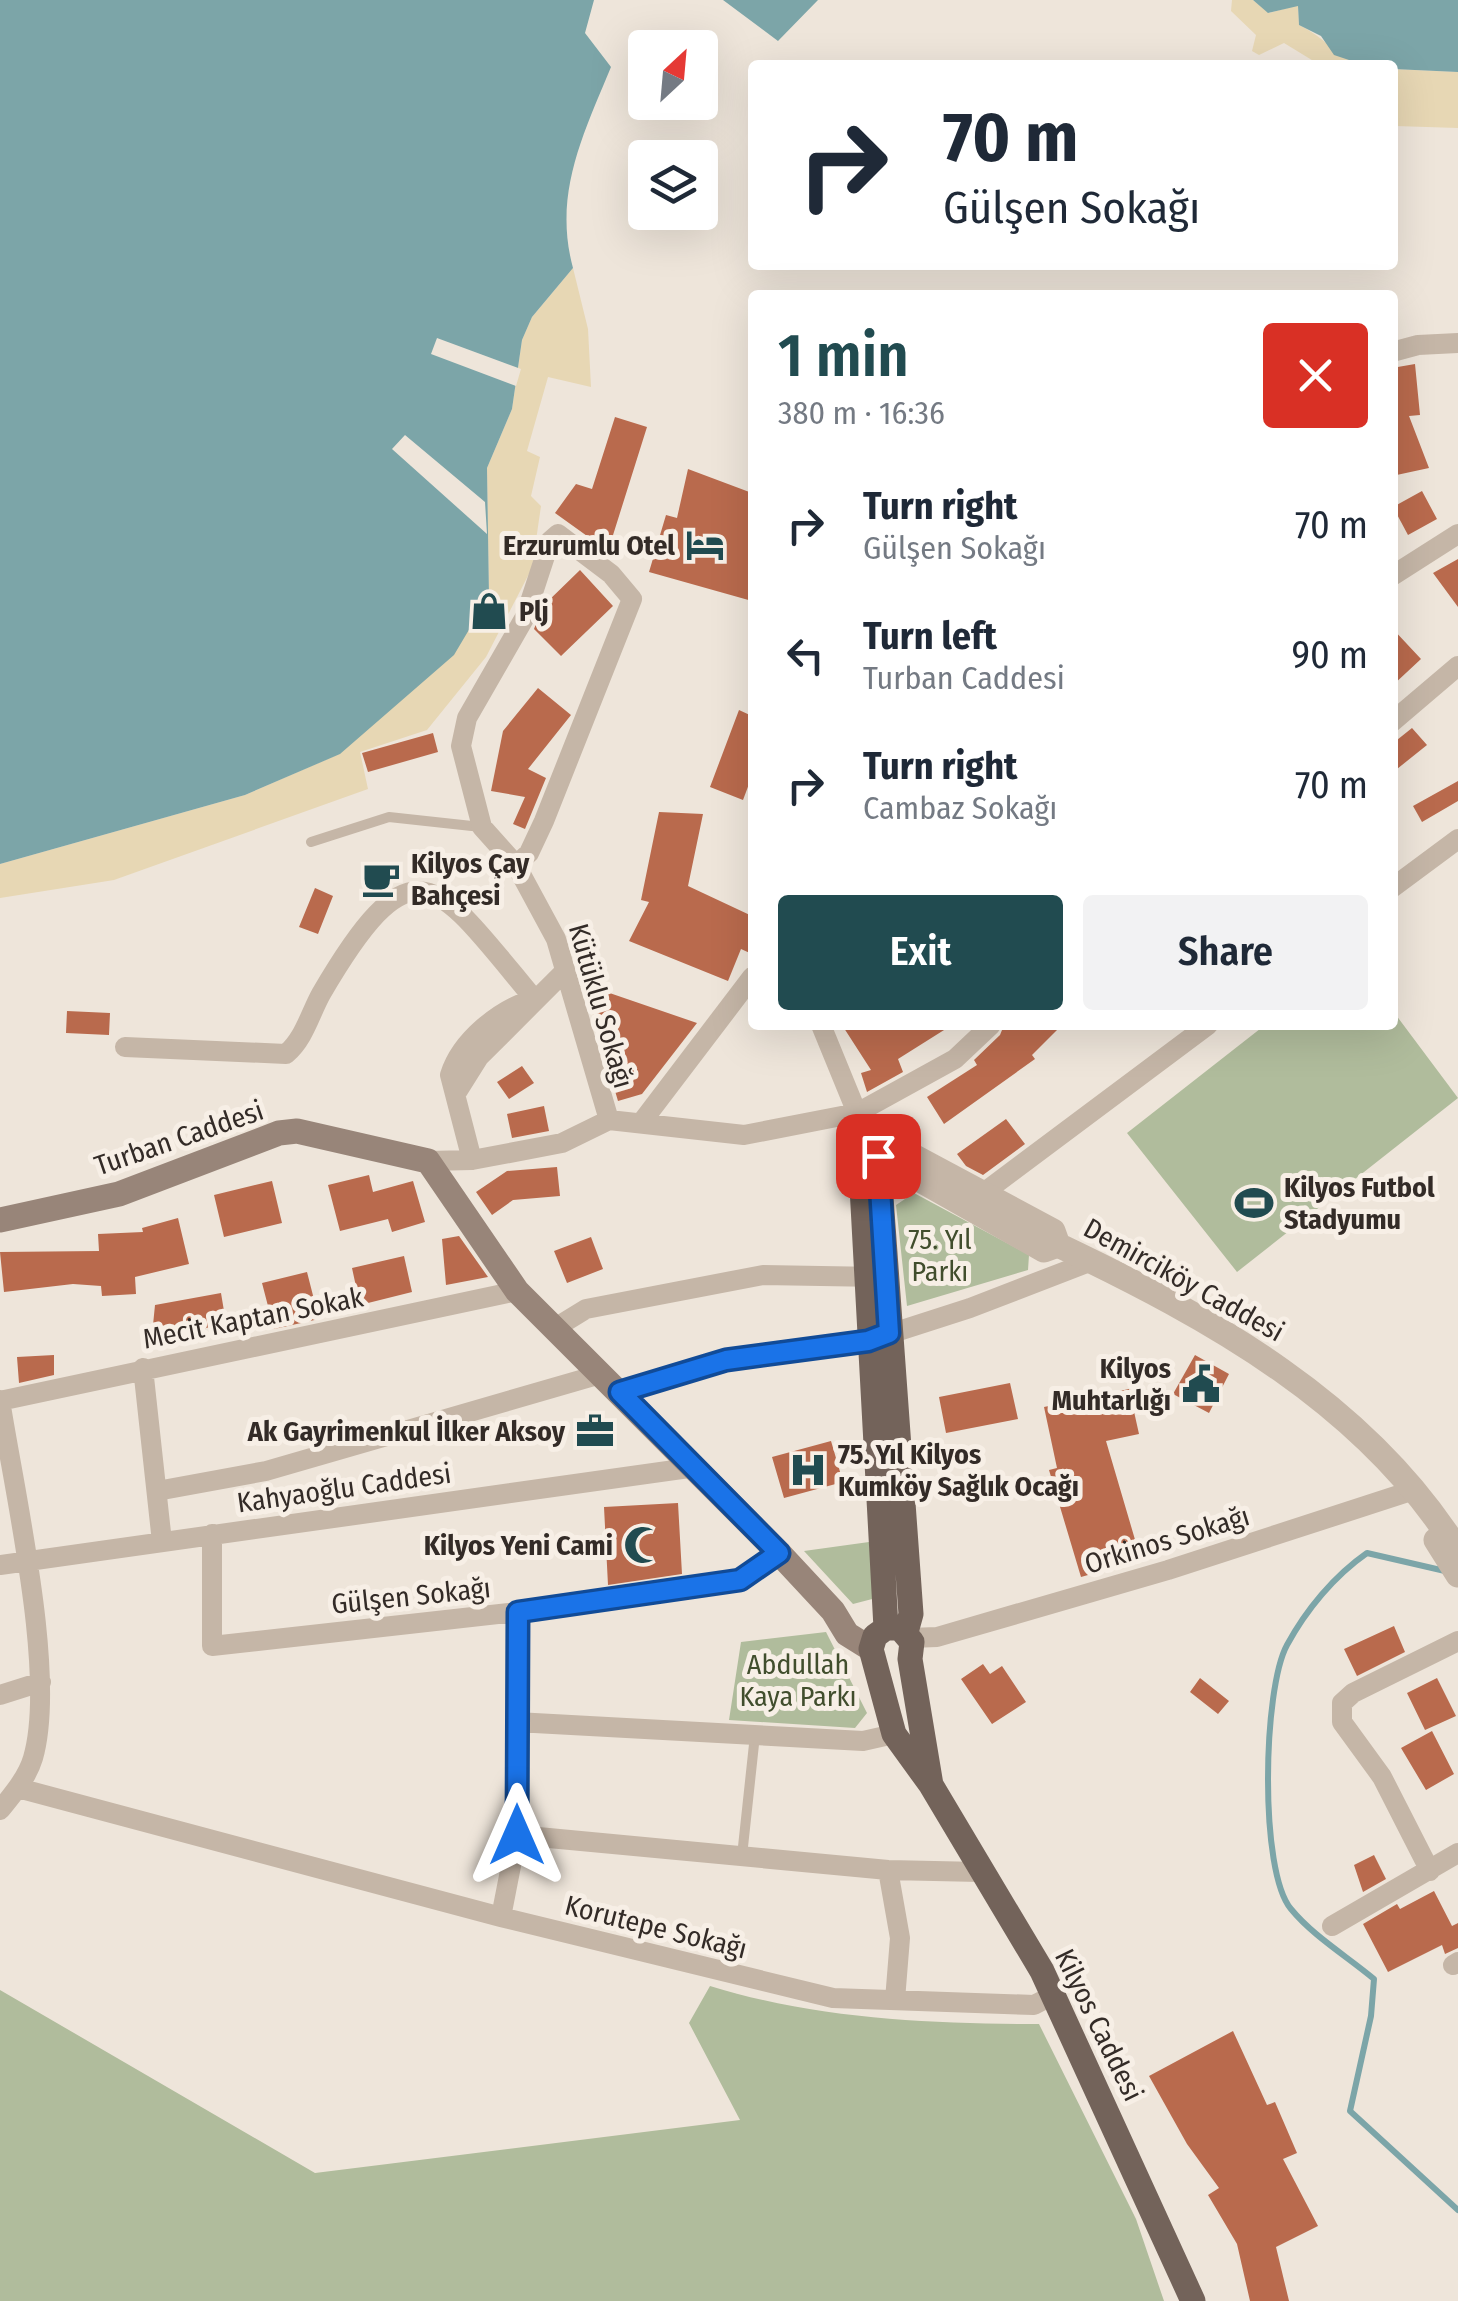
<!DOCTYPE html>
<html lang="en">
<head>
<meta charset="utf-8">
<style>
  body { margin:0; font-family:"Fira Sans Condensed",sans-serif; background:#f2f2f3; color:#1f2937; height:100vh; display:flex; flex-direction:column; font-size:38px; white-space:nowrap }
  * { box-sizing:border-box; margin:0 }
  p { font-size:32px; color:#747a83 }
  .icon { flex:none; width:55px; height:55px; fill:none; stroke:currentColor; stroke-width:2; stroke-linecap:round; stroke-linejoin:round }
  .map { position:relative; flex:1; overflow:hidden }
  .panel { position:absolute; left:748px; top:290px; width:650px; height:740px; display:flex; flex-direction:column; background:#fff; border-radius:10px; box-shadow:0 10px 40px #0002 }
  .panel>* { flex:none }
  .banner { position:absolute; left:748px; top:60px; width:650px; height:210px; border-radius:10px; box-shadow:0 10px 40px #0002; background:#fff; color:#1f2937; overflow:hidden }
  .needle { width:65px; rotate:26deg }
  .controls { position:absolute; left:628px; top:30px; display:grid; gap:20px }
  .controls a { display:grid; place-items:center; width:90px; height:90px; border-radius:10px; background:#fff; box-shadow:0 10px 40px #0002; font-size:50px }
  .pin { position:absolute; display:grid; place-items:center; width:85px; height:85px; color:#fff; margin:-42px; border-radius:20px; box-shadow:0 5px 15px #0006 }
  .me { position:absolute; width:110px; margin:-55px; rotate:0deg; stroke-linejoin:round; filter:drop-shadow(0 0 8px #0008) }
  .turn { display:flex; align-items:center; gap:35px; height:210px; padding:0 30px; font-size:45px }
  .turn .icon { width:130px; height:130px; stroke-width:2.5 }
  .turn b { display:block; font-size:70px; line-height:85px }
  .round { display:grid; place-items:center; flex:none; width:105px; height:105px; border-radius:10px; background:#f2f2f3 }
  .headline { display:flex; align-items:center; justify-content:space-between; height:170px; padding:0 30px }
  h1 { font-size:60px; font-weight:600; line-height:75px; color:#214b50 }
  .action { display:flex; gap:20px; margin-top:auto; padding:20px 30px }
  .action a { flex:1; height:115px; border-radius:10px; background:#214b50; color:#fff; font-size:40px; font-weight:600; line-height:115px; text-align:center }
  .action a+a { background:#f2f2f3; color:#1f2937 }
  ul { padding:0; list-style:none }
  li { display:flex; align-items:center; gap:30px; height:130px; padding:0 30px }
  li div { flex:1 }
  li b { display:block; font-size:38px }
  li em { font-style:normal }
  .map>svg:first-child { display:block }
  .green { fill:#b0bc9c }
  .sand { fill:#e7d7b4 }
  .water { fill:#7ca5a8 }
  .pier { fill:#eee5da }
  .lines { fill:none; stroke-linecap:round; stroke-linejoin:round }
  .stream { stroke:#7ca5a8; stroke-width:6 }
  .building { fill:#b96a4d }
  .service { stroke:#c5b6a7; stroke-width:10 }
  .minor { stroke:#c5b6a7; stroke-width:20 }
  .tertiary { stroke:#c5b6a7; stroke-width:25 }
  .secondary { stroke:#988579; stroke-width:25 }
  .primary { stroke:#73635a; stroke-width:25 }
  .route-casing { stroke:#114b97; stroke-width:25 }
  .route { stroke:#1a73e8; stroke-width:18 }
  .labels { text-anchor:middle; dominant-baseline:central; stroke-width:10; stroke-linejoin:round; paint-order:stroke }
  .poi-label { font-size:28px; font-weight:bold; fill:#332b27; stroke:#f7efe6; text-anchor:end }
  .street-label { font-size:28px; fill:#332b27; stroke:#f7efe6 }
  .park-label { font-size:28px; fill:#414e2d; stroke:#f7efe6 }
</style>
</head>
<body>
<div class="map">
<svg width="1458" height="2301" viewBox="0 0 1458 2301">
  <rect width="100%" height="100%" fill="#eee5da"/>
  <path class="green" d="M1393,1011L1458,1098L1237,1272L1127,1133L1265,1025H1392Z
    M914,1193L1029,1255L1028,1270L907,1306L896,1205Z
    M869,1542L876,1598L853,1604L804,1551Z
    M826,1632L867,1713L855,1728L729,1720L741,1642Z
    M710,1986C817,2019 928,2024 1039,2024L1136,2219L1164,2301H0V1990L315,2173L740,2120L689,2023Z"/>
  <path class="sand" d="M1232,0H1253L1269,13L1298,5L1299,25C1326,38 1334,55 1364,65H1320L1284,43L1259,55L1252,51L1256,35L1231,11Z
    M1392,69L1458,72V128L1395,126Z
    M573,268L588,329L591,387L548,377L527,451L540,457L531,496L541,506L532,568L486,657L427,730L360,752L368,789L114,880L0,898V864L245,795L339,754L489,596L487,468L512,409L522,340L532,317Z"/>
  <path class="water" d="M0,0H594L585,33L611,67C583,135 553,194 573,268L532,317L522,340L512,409L487,468L489,596L454,655L340,754L245,795L0,864Z
    M723,0H818L778,41Z
    M1253,0H1458V72L1393,69L1392,65H1364L1334,55L1321,36L1299,25L1298,6L1268,13Z"/>
  <path class="pier" d="M437,338L521,369L516,386L431,354Z
    M405,435L485,502L487,534L392,449Z"/>
  <g class="lines">
    <path class="stream" d="M1445,1571L1367,1553C1334,1576 1306,1610 1287,1645C1263,1689 1259,1871 1291,1909C1313,1936 1348,1957 1374,1979L1371,2016L1350,2111L1458,2210"/>
  </g>
  <path class="building" d="M1415,364L1420,415L1409,416L1429,468L1392,476V368Z
    M615,417L647,427L608,551L555,513L576,484L592,489Z
    M688,469L752,493V601L649,572L666,515L677,518Z
    M1422,491L1437,519L1408,535L1393,507Z
    M1458,559V607L1433,573Z
    M580,570L613,606L561,656L534,629L543,606Z
    M1392,628L1421,659L1392,686Z
    M538,688L571,715L528,769L546,778L525,829L513,824L525,797L491,791L503,731Z
    M739,710L752,716V776L743,800L710,787Z
    M1412,728L1427,745L1392,773V744Z
    M433,733L438,752L368,772L362,753Z
    M1458,781V801L1422,822L1413,806Z
    M659,812L703,814L688,886L752,916V954L741,949L728,981L629,941L649,902L641,900Z
    M315,888L333,896L318,934L299,927Z
    M595,988L697,1023L642,1094L618,1101L590,1005Z
    M67,1011L110,1013L109,1035L66,1033Z
    M842,1025H952L898,1059L903,1072L867,1092L861,1073L871,1070Z
    M1004,1025H1062L1032,1055L1035,1059L944,1124L927,1097L977,1065L974,1060L1000,1035Z
    M522,1066L534,1083L509,1099L497,1082Z
    M544,1106L549,1131L512,1138L507,1114Z
    M1006,1119L1025,1144L983,1175L966,1166L957,1154Z
    M557,1167L560,1196L513,1200L492,1215L476,1192L507,1171Z
    M369,1175L373,1192L413,1181L425,1222L392,1232L388,1219L340,1231L328,1185Z
    M272,1181L282,1223L224,1237L214,1195Z
    M178,1218L189,1264L135,1277L136,1294L102,1296L101,1286L73,1284L4,1292L0,1252L99,1251L98,1234L143,1232L142,1228Z
    M459,1236L488,1277L446,1285L442,1239Z
    M591,1237L603,1269L567,1283L554,1251Z
    M404,1256L412,1292L360,1305L352,1268Z
    M307,1272L319,1319L274,1329L262,1283Z
    M221,1293L226,1323L170,1337L168,1326L153,1325L155,1305Z
    M54,1355V1375L19,1383L17,1357Z
    M1195,1355L1229,1374L1209,1413L1173,1394Z
    M1010,1383L1018,1419L946,1433L939,1397Z
    M1129,1389L1139,1434L1106,1441L1141,1560L1081,1577L1049,1470L1057,1468L1044,1407Z
    M831,1441L843,1482L784,1498L772,1457Z
    M678,1503L682,1574L608,1585L604,1507Z
    M1394,1626L1405,1652L1357,1676L1344,1649Z
    M983,1664L990,1674L1002,1666L1026,1702L992,1724L961,1679Z
    M1200,1678L1229,1701L1218,1714L1190,1692Z
    M1437,1678L1456,1716L1425,1730L1407,1693Z
    M1432,1731L1454,1774L1426,1790L1401,1748Z
    M1374,1855L1386,1879L1363,1892L1354,1865Z
    M1434,1891L1452,1926L1458,1923V1948L1445,1954L1442,1945L1388,1972L1363,1924L1397,1904L1400,1909Z
    M1233,2031L1267,2105L1275,2102L1297,2153L1283,2159L1318,2226L1276,2247L1289,2301H1250L1237,2244L1208,2195L1219,2188L1187,2144L1149,2076Z"/>
  <g class="lines">
    <path class="service" d="M311,842L389,817L481,827
      M622,1392L726,1360L868,1341
      M742,1856L755,1735"/>
    <path class="minor" d="M1392,352L1418,345L1458,343
      M1392,576L1458,534
      M1392,722L1458,666
      M516,865L529,853L544,821L632,599L611,574L558,534L550,541L525,617L467,718L461,746L482,827L516,865L556,939L609,1120
      M1392,888L1458,839
      M821,1025L857,1113L880,1139L878,1156L860,1150L857,1113
      M125,1047L286,1054C304,1039 310,1014 321,994C415,833 437,882 534,999
      M457,1092L479,1057L562,974
      M641,1123L752,977
      M472,1160L450,1075C461,1040 500,1009 534,999
      M428,1161L472,1160L562,1143L609,1120L744,1135L857,1113L955,1059L991,1025
      M974,1200L1208,1025
      M555,1328L586,1309L763,1275L879,1277
      M880,1337L970,1308L1092,1261
      M143,1368L162,1542
      M0,1400C14,1491 57,1675 33,1758C27,1778 13,1794 0,1810
      M0,1401L517,1291
      M157,1491L266,1471L601,1374
      M212,1534V1646L517,1612L740,1579L779,1553
      M0,1565L696,1467
      M910,1638L937,1637L1168,1570L1411,1491
      M0,1695L41,1682
      M516,1722L863,1741L894,1734
      M18,1788L501,1917L833,1998L1034,2005L1053,1995
      M517,1835L888,1870L980,1872
      M888,1870L900,1938L895,2000
      M1430,1871L1382,1777L1342,1722V1703L1353,1693L1458,1641
      M501,1917L517,1835V1612
      M1332,1926L1458,1853
      M1453,1965L1458,1962"/>
    <path class="tertiary" d="M885,1141L1053,1231L1058,1245
      M878,1156L1044,1250L1058,1245C1211,1318 1366,1403 1458,1551
      M1436,1540L1458,1575"/>
    <path class="secondary" d="M0,1220L119,1194L279,1133L297,1131L428,1161L517,1291L779,1553L833,1611L847,1634L871,1649"/>
    <path class="primary" d="M860,1150L886,1628
      M878,1156L911,1614L906,1632
      M931,1785L910,1659L912,1642L900,1628H886L875,1636L871,1649L894,1734L931,1785L1042,1971L1193,2301"/>
  </g>
  <g class="lines">
    <g class="route-casing">
      <path id="route" d="M517,1835L518,1612L740,1580L779,1553L620,1392L726,1360L868,1341L889,1333L878,1156"/>
    </g>
    <use href="#route" class="route"/>
  </g>
  <defs>
    <g id="hotel-bare" transform="scale(3)"><path d="M-6-4.5h1.5V1H6V5H4.5V3h-9V5H-6ZM-4 0a1.8 1.8 0 1 1 3.6 0ZM.5 0V-2.5h3Q6-2.5 6 0Z" fill="#214b50" stroke="#f7efe6" stroke-width="2.5" paint-order="stroke"/></g>
    <g id="shop-bare" transform="scale(3)"><path d="M-5-2.5h2.3a2.7 3.5 0 0 1 5.4 0H5L5.5 6h-11ZM-1.5-2.5h3a1.5 2.3 0 0 0-3 0Z" fill="#214b50" stroke="#f7efe6" stroke-width="2.5" paint-order="stroke"/></g>
    <g id="cafe-bare" transform="scale(3)"><path d="M-5.5-4.5H6V0H3Q3 3.5 0 3.5H-2.5Q-5.5 3.5-5.5 0ZM3-3.2v2h1.7v-2ZM-6 4.5H4V6H-6Z" fill="#214b50" stroke="#f7efe6" stroke-width="2.5" paint-order="stroke"/></g>
    <g id="stadium-bare" transform="scale(3)"><path d="M0-5a6.5 5 0 1 0 0 10a6.5 5 0 1 0 0-10ZM-3.5-1.8h7v3.6h-7Z" fill="#214b50" stroke="#f7efe6" stroke-width="2.5" paint-order="stroke"/></g>
    <g id="civic-bare" transform="scale(3)"><path d="M-.6-6.5H3V-4.5H.6V-3L4-1V1h2V6H-6V1h2V-1L-.6-3ZM-1.2 2.5V6h2.4V2.5Z" fill="#214b50" stroke="#f7efe6" stroke-width="2.5" paint-order="stroke"/></g>
    <g id="office-bare" transform="scale(3)"><path d="M-6-3h4V-5.5h4V-3h4V5H-6ZM-1-4.5V-3h2v-1.5ZM-6 0V1H6V0Z" fill="#214b50" stroke="#f7efe6" stroke-width="2.5" paint-order="stroke"/></g>
    <g id="hospital-bare" transform="scale(3)"><path d="M-5-5h3v3.5h4V-5h3V5h-3V1.5h-4V5h-3Z" fill="#214b50" stroke="#f7efe6" stroke-width="2.5" paint-order="stroke"/></g>
    <g id="mosque-bare" transform="scale(3)"><path d="M3.5-4.9A6 6 0 1 0 3.5 4.9A5 5 0 1 1 3.5-4.9Z" fill="#214b50" stroke="#f7efe6" stroke-width="2.5" paint-order="stroke"/></g>
  </defs>
  <g fill-rule="evenodd">
    <use href="#hotel-bare" x="705" y="545"/>
    <use href="#shop-bare" x="489" y="611"/>
    <use href="#cafe-bare" x="381" y="879"/>
    <use href="#stadium-bare" x="1254" y="1203"/>
    <use href="#civic-bare" x="1201" y="1384"/>
    <use href="#office-bare" x="595" y="1431"/>
    <use href="#hospital-bare" x="808" y="1470"/>
    <use href="#mosque-bare" x="643" y="1545"/>
  </g>
  <g class="labels">
    <g class="poi-label">
      <text x="675" y="545">Erzurumlu Otel</text>
      <text x="519" y="611" text-anchor="start">Plj</text>
      <text x="411" y="863" text-anchor="start">Kilyos Çay<tspan x="411" dy="32">Bahçesi</tspan></text>
      <text x="1284" y="1187" text-anchor="start">Kilyos Futbol<tspan x="1284" dy="32">Stadyumu</tspan></text>
      <text x="1171" y="1368">Kilyos<tspan x="1171" dy="32">Muhtarlığı</tspan></text>
      <text x="565" y="1431">Ak Gayrimenkul İlker Aksoy</text>
      <text x="838" y="1454" text-anchor="start">75. Yıl Kilyos<tspan x="838" dy="32">Kumköy Sağlık Ocağı</tspan></text>
      <text x="613" y="1545">Kilyos Yeni Cami</text>
    </g>
    <g class="street-label">
      <text transform="translate(601 1006) rotate(74)">Kütüklu Sokağı</text>
      <text transform="translate(179 1138) rotate(-19)">Turban Caddesi</text>
      <text transform="translate(1184 1280) rotate(29)">Demirciköy Caddesi</text>
      <text transform="translate(253 1318) rotate(-11)">Mecit Kaptan Sokak</text>
      <text transform="translate(344 1488) rotate(-8)">Kahyaoğlu Caddesi</text>
      <text transform="translate(1167 1540) rotate(-17)">Orkinos Sokağı</text>
      <text transform="translate(411 1596) rotate(-6)">Gülşen Sokağı</text>
      <text transform="translate(656 1927) rotate(14)">Korutepe Sokağı</text>
      <text transform="translate(1099 2025) rotate(64)">Kilyos Caddesi</text>
    </g>
    <g class="park-label">
      <text x="940" y="1239">75. Yıl<tspan x="940" dy="32">Parkı</tspan></text>
      <text x="798" y="1664">Abdullah<tspan x="798" dy="32">Kaya Parkı</tspan></text>
    </g>
  </g>
</svg>
<div class="controls">
<a><svg class="needle" viewBox="-14 -14 28 28"><path d="M0-13l5 13h-10z" fill="#e53935"/><path d="M0 13l5-13h-10z" fill="#747a83"/></svg></a>
<a><svg class="icon" aria-label="layers" viewBox="0 0 24 24"><path d="M12 4l9 5-9 5-9-5zM3 14l9 5 9-5"/></svg></a>
</div>
<div class="pin" style="left:878px;top:1156px;background:#d93025"><svg class="icon" aria-label="arrive" viewBox="0 0 24 24"><path d="M6 21V4h12l-3 4 3 4H6"/></svg></div>
<svg class="me" style="left:517px;top:1835px" viewBox="-20 -20 40 40"><path d="M0-17L14 15 0 8-14 15z" fill="#1a73e8" stroke="#fff" stroke-width="4"/></svg>
<div class="banner">
<div class="turn"><svg class="icon" aria-label="right" viewBox="0 0 24 24"><path d="M7 20v-9h11M14 6l5 5-5 5"/></svg><div><b>70 m</b>Gülşen Sokağı</div></div>
</div>
<section class="panel">
<div class="headline"><div><h1>1 min</h1><p>380 m · 16:36</p></div><a class="round" style="background:#d93025;color:#fff"><svg class="icon" aria-label="close" viewBox="0 0 24 24"><path d="M6 6l12 12M18 6L6 18"/></svg></a></div>
<ul>
<li><svg class="icon" aria-label="right" viewBox="0 0 24 24"><path d="M7 20v-9h11M14 6l5 5-5 5"/></svg><div><b>Turn right</b><p>Gülşen Sokağı</p></div><em>70 m</em></li>
<li><svg class="icon" aria-label="left" viewBox="0 0 24 24"><path d="M17 20v-9H6M10 6l-5 5 5 5"/></svg><div><b>Turn left</b><p>Turban Caddesi</p></div><em>90 m</em></li>
<li><svg class="icon" aria-label="right" viewBox="0 0 24 24"><path d="M7 20v-9h11M14 6l5 5-5 5"/></svg><div><b>Turn right</b><p>Cambaz Sokağı</p></div><em>70 m</em></li>
</ul>
<div class="action"><a>Exit</a><a>Share</a></div>
</section>
</div>
</body>
</html>
